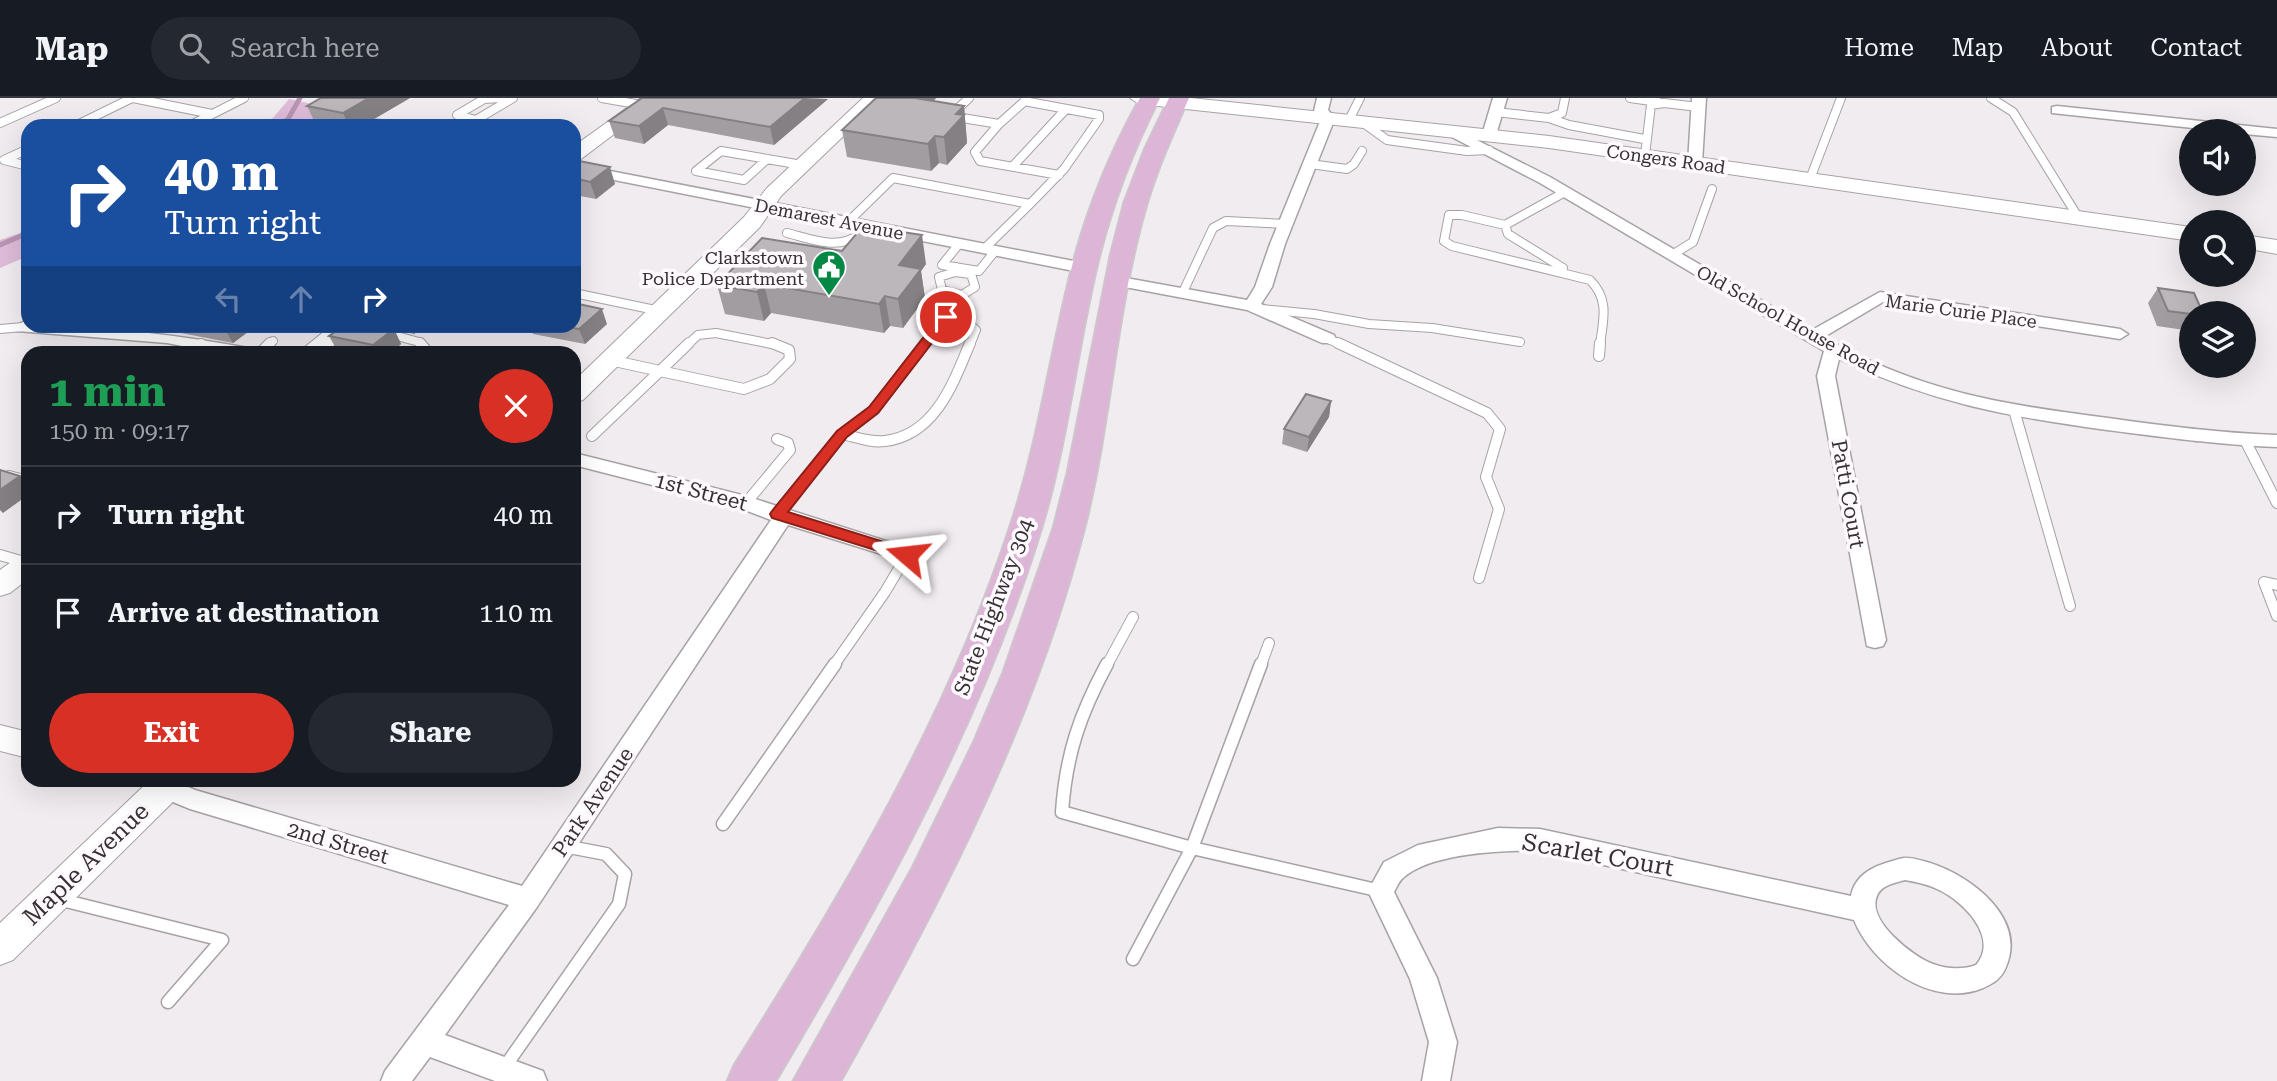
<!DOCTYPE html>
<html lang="en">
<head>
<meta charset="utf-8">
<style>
  body { margin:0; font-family:"Roboto Serif",serif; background:#242831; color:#f1f3f6; height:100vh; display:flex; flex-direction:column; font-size:26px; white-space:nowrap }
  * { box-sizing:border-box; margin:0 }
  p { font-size:23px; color:#9ea1a6 }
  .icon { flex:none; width:38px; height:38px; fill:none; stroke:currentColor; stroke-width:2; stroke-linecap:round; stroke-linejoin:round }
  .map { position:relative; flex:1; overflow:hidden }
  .side { position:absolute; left:21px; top:248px; width:560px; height:441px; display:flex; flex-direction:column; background:#171b24; border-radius:21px; box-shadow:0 7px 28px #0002 }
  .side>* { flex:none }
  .hud { position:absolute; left:21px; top:21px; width:560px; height:214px; border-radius:21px; box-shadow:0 7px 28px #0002; background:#1a4fa0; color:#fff; overflow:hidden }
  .controls { position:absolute; left:2179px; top:21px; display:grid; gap:14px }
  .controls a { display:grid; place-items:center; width:77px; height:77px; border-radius:50%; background:#171b24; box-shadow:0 7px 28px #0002; font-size:35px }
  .pin { position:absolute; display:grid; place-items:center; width:60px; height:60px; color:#fff; margin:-30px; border:4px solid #fff; border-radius:50%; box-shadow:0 2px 7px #0007 }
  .me { position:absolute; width:77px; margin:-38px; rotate:287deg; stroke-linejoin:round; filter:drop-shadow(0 0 5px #0008) }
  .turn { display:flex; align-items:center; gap:24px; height:147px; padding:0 28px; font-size:32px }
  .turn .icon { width:91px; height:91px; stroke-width:2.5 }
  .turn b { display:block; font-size:49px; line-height:60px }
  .lanes { display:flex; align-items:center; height:66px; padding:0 28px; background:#0003; justify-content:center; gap:35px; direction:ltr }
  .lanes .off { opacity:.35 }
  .round { display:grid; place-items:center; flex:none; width:74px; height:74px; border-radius:37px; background:#242831 }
  .overview { display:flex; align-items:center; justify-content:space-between; height:119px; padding:0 28px }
  h1 { font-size:42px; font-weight:700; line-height:52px; color:#1e9e55 }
  .button { display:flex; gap:14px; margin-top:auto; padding:14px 28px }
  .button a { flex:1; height:80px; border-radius:42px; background:#d93025; color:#fff; font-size:28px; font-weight:700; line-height:80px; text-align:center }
  .button a+a { background:#242831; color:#f1f3f6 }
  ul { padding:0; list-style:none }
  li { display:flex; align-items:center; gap:21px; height:98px; padding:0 28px; border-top:2px solid #363941 }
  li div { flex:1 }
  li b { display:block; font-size:26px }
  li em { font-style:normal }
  header { display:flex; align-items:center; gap:42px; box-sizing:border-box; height:98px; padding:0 35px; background:#171b24; border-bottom:2px solid #363941 }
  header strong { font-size:33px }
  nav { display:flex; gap:38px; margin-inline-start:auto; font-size:24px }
  .search { width:490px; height:63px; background:#242831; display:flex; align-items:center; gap:18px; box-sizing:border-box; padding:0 24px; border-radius:38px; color:#9ea1a6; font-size:26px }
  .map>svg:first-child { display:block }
  .green { fill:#dfbcd9 }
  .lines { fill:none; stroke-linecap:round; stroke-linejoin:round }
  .stream { stroke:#b895b3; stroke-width:5 }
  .lane-far2-casing { stroke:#a7a2a6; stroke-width:10 }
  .lane-far1-casing { stroke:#a7a2a6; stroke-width:12 }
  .lane-casing { stroke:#a7a2a6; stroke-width:15 }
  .street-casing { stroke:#a7a2a6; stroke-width:3 }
  .secondary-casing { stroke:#a7a2a6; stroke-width:2 }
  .primary-casing { stroke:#cacaca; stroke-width:3 }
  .lane-far2 { stroke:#fff; stroke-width:8 }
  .lane-far1 { stroke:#fff; stroke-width:10 }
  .lane { stroke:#fff; stroke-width:12 }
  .street { fill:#fff; fill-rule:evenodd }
  .secondary { fill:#fff; fill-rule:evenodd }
  .primary { fill:#ddb6d7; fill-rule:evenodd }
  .wall { fill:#a29da1 }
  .shaded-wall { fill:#848083 }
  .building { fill:#bcb7bb; stroke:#848083; stroke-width:2 }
  .route { fill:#d93025; stroke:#8d1f18; stroke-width:2 }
  .labels { text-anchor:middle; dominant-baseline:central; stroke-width:7; stroke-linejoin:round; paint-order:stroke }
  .far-street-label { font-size:18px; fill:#343234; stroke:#fef9fd }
  .far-poi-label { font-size:18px; fill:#343234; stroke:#fef9fd; text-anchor:end }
  .street-label { font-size:21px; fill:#343234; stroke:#fef9fd }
  .near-street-label { font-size:24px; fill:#343234; stroke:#fef9fd }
</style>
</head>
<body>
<header>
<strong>Map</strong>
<div class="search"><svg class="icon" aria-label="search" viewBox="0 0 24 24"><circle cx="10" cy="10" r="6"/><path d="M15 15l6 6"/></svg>Search here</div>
<nav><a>Home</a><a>Map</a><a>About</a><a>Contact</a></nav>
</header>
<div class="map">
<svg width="2277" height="983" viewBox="0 0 2277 983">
  <rect width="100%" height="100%" fill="#f1ecf0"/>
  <path class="green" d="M289,1L382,21L369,28H259L273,20Z
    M28,132V158L0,170V142Z"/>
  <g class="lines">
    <path class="stream" d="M278,28L288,21L300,0
      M0,147L28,135"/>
    <g class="lane-far2-casing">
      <path id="lane-far2" d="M133,0L212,16
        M501,0L484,1L457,17L476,22L513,0
        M602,0L642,7
        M969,0L950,18L999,26L1027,1
        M1630,0L1658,4
        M1991,0L2013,14L2078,119
        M1024,3L1099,17V21L1064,71L1030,106
        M1496,14L1549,20L1562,15L1565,0
        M1549,20L1569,27L1644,41
        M1349,22L1360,0
        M1362,24L1387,42L1467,53L1489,52
        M0,25L56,0
        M999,26L975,54L980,63L1059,77
        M75,28L132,0
        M189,28L244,0
        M28,51L4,62L28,68
        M1645,57L1651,7L1664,5L1698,9
        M767,61L744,82L696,73L721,53L802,67
        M1310,66L1347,71L1354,66L1362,53
        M1013,68L1066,11
        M1810,81L1841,0
        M1565,94L1505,127L1462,117H1449L1444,143L1452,148L1590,182C1610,202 1603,222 1600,247
        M848,124L893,80L1030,106L984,151
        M1505,127L1508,136L1563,170
        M787,135C811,141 838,153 860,136
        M959,146L942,167L979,173L995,153
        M1672,157L1693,144L1712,91
        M955,174L971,176L975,189L962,197L942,192L939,179Z
        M955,174L956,169
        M1183,194L1213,130L1226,123L1287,126
        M574,195L660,213
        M1261,211L1314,216L1369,226L1432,230L1520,244
        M946,219L967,224L976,232L970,247
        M0,231L23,229
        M386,235L419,244L422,247
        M1328,241L1342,247
        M268,247L273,243
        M687,247L698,237L716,235L777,247
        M924,247L962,197"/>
    </g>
    <g class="lane-far1-casing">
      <path id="lane-far1" d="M420,245L426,252L423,256
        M1338,245L1487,315L1500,331L1486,379L1499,411L1479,480
        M188,256L201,246
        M259,256L270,245
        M1599,258L1600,245
        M610,262L660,273
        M660,273L744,291L770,281L790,261L789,252L772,245
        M660,273L689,245
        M2014,312L2070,508
        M842,336C856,339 871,345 885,343C935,337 953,286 970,245
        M592,338L660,273
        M2245,342L2277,405
        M0,381L9,378L28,383
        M746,405L790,352L788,345L777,341
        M778,417L842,336L874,312L925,245
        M0,457L28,465
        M2277,487L2264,484L2277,518
        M834,567L885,494L907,457
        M1107,567L1133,519
        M1261,567L1269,545"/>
    </g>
    <g class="lane-casing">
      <path id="lane" d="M1107,566C1080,616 1066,656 1062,714L1192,750L1381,793
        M723,726L835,566
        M58,801L222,842L168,904
        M1133,861L1192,750L1261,566
        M504,970L619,806L625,776L606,756L564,748"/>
    </g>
    <g class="street-casing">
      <path id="street" d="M1317,0H1331L1328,12L1335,20L1285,146L1272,189L1261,206L1334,237L1336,241L1334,245H1322L1247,212L1109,186L1107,183L1109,180L1115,178L1247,202L1255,189L1270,146L1321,21L1314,13Z
        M1493,0H1507L1496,37L1489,41L1482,37Z
        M1692,0H1706L1702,65L1695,69L1688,65Z
        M2057,8L2277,31V39L2244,36V33H2221L2052,15V9Z
        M1453,30L1550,79L1812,232L1880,194L2120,231L2128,236L2120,241L1883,204L1824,239C1917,293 2004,307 2108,320C2164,328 2220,335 2277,337V349C2220,347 2163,339 2107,332C2005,318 1933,305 1839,261L1835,278L1886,542L1883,548L1875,550L1867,548L1817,278L1824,253L1540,85L1448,37V31Z
        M574,66L1084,165L1092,170L1084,175L574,74Z
        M23,224H28V228C105,228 179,237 254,251L262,256H223L167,245L17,233L15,229Z
        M574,355L746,398L914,452L917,457L914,462L907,464L788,427L537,809L445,937L543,973L547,983H495L430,959L412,983H381L385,973L509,807L190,711L156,697L153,690L156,683L172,682L195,692L522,788L771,422L734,408L574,367Z
        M1498,730L1540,731L1851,798C1854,781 1868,771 1883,766C1890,764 1897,761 1904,760C1912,759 1922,763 1930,765C1971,778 2027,820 2006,869C2001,881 1994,885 1983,890C1932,911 1872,867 1854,822L1540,753C1504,752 1430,755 1403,780C1399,783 1397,789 1394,794L1437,880L1457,944L1450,983H1422L1429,944L1410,881L1368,793L1384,764L1418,747ZM1905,782C1916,784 1927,786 1937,791C1962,802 2000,839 1976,867C1963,872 1946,871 1933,866C1913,859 1866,822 1877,798C1881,787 1895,785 1905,782Z"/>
    </g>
    <g class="secondary-casing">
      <path id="secondary" d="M641,0H662L581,61L574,63V48Z
        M863,0H883L781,98L760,129L583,302L574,305V283L744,119L767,90Z
        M1130,0H1191L1549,38L2191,129V143L1549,50L1139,6Z
        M2244,137L2277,142V156L2244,150Z
        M331,228H357L324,256H296Z
        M28,456V481L10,495L0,498V472L18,459Z
        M0,627L28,634V660L0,653Z
        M150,682H190L185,692L13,862L0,867V825Z"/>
    </g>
    <g class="primary-casing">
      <path id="primary" d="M1140,0H1160C1132,54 1111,110 1097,169C1077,254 1068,342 1043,426C983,623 881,806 776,983H727L734,967C842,796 948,619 1011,425C1038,343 1050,256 1071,172C1086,112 1110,54 1140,0Z
        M1169,0H1189C1174,34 1159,67 1148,103C1116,209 1112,322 1085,429C1035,625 939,808 841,983H793L912,770L973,645L1003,574L1053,430L1067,375L1110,158L1124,104L1144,52Z"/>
    </g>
    <use href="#lane-far2" class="lane-far2"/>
    <use href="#lane-far1" class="lane-far1"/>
    <use href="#lane" class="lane"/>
    <use href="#street" class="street"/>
    <use href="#secondary" class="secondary"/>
    <use href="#primary" class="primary"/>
  </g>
  <path class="wall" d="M321,0H410L362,28H319L316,27L307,8Z
    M642,0L828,1L774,47L668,27L644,46L615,40L609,23Z
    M876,0H936L933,3L964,8L967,45L947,67L939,65L931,73L847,59L842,32Z
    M574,62L615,86L596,101L580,98L574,102Z
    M926,166L921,173L925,200L903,230L890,228L884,235L771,215L764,223L725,216L717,187Z
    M2158,190L2191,215V233L2157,228L2148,205Z
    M607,226L585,246L533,236L530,228Z
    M158,228H256L233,245L160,231Z
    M381,228H425L414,236Z
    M394,231L401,246L390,256H346L338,254L329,238Z
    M1331,303L1329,319L1307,354L1282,346L1284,331Z"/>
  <path class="shaded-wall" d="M369,0H410L362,28H349L343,15Z
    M805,0L828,1L774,47L770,29Z
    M914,0H936L929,8Z
    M964,8L967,45L947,67L944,39L956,16Z
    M663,10L668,27L644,46L639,28Z
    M935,38L939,65L931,73L928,46Z
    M610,69L615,86L596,101L590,84Z
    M574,81L580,98L574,102Z
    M922,137L926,166L921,173L925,200L903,230L898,201L899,167Z
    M764,186L771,215L764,223L757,194Z
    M885,198L890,228L884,235L879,206Z
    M602,211L607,226L585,246L579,231Z
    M223,228H256L233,245Z
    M410,228H425L414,236Z
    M394,231L401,246L390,256H377L373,247Z
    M1331,303L1329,319L1307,354L1309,339Z
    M20,378L28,387V397L3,415L0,412V392Z"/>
  <path class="building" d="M321,0H369L343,15L307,8Z
    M642,0H805L770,29L663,10L639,28L609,23Z
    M876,0H915L964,8L956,16L964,17L944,39L935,38L928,46L842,32Z
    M574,62L610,69L590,84L574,80Z
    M863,128L922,137L899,167L921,171L898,201L885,198L879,206L764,186L757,194L717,187L762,140L842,153Z
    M2158,190L2194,195L2203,215H2191V216L2168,213Z
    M574,205L602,211L579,231L562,228H574Z
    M343,228H380L394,231L373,247L329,238Z
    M1306,296L1331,303L1309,339L1284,331Z
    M0,372L20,378L0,392Z"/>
  <path class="route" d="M946,215L952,219L878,315L847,339L788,414L913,453L915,457L913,460L907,462L772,420L770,416L772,413L837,333L869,309L941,217Z"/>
  <defs>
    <g id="civic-pin" transform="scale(1.75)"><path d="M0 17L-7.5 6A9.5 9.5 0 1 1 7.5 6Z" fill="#048844" stroke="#fef9fd"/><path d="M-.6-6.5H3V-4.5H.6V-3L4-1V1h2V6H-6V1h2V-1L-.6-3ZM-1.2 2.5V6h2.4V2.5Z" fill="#fff"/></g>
  </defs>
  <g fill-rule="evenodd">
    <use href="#civic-pin" x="829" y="169"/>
  </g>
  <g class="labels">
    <g class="far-street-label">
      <text transform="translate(1666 61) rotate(8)">Congers Road</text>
      <text transform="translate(829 121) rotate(11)">Demarest Avenue</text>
      <text transform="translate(1961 213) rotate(8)">Marie Curie Place</text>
      <text transform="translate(1788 222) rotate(29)">Old School House Road</text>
    </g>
    <g class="far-poi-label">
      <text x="804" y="159">Clarkstown<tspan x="804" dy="21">Police Department</tspan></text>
    </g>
    <g class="street-label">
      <text transform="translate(701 394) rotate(15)">1st Street</text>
      <text transform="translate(1848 396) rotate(80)">Patti Court</text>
      <text transform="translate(994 509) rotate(-69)">State Highway 304</text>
      <text transform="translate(593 704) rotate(-56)">Park Avenue</text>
      <text transform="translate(338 745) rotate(16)">2nd Street</text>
    </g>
    <g class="near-street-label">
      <text transform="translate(1598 757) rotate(10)">Scarlet Court</text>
      <text transform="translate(86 766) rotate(-44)">Maple Avenue</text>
    </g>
  </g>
</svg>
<div class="controls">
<a><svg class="icon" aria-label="sound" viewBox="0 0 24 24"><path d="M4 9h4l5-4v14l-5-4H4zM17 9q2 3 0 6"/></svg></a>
<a><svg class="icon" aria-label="search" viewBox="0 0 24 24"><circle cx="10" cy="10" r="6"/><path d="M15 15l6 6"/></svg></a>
<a><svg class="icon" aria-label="layers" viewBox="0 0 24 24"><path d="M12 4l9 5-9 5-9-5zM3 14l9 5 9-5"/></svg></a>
</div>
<div class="pin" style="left:946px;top:219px;background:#d93025"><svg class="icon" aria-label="arrive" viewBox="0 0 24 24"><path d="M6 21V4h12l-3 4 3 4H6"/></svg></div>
<svg class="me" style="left:907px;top:457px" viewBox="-20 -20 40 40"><path d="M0-17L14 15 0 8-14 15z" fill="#d93025" stroke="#fff" stroke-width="4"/></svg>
<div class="hud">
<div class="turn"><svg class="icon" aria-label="right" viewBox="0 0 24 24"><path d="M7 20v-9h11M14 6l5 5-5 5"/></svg><div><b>40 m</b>Turn right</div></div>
<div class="lanes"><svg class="icon off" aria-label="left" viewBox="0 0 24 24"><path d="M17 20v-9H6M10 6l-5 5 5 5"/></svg><svg class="icon off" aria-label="ahead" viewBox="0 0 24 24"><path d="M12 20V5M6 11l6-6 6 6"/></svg><svg class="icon" aria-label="right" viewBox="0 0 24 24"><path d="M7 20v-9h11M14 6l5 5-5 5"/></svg></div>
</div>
<section class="side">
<div class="overview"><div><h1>1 min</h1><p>150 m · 09:17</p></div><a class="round" style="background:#d93025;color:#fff"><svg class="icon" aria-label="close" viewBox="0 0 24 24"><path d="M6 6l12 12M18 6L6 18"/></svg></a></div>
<ul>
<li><svg class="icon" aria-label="right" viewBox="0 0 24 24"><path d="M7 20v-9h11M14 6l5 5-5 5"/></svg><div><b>Turn right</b></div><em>40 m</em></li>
<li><svg class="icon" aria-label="arrive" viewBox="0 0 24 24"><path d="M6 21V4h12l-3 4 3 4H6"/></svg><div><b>Arrive at destination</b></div><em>110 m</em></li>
</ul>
<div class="button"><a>Exit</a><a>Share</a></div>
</section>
</div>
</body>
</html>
